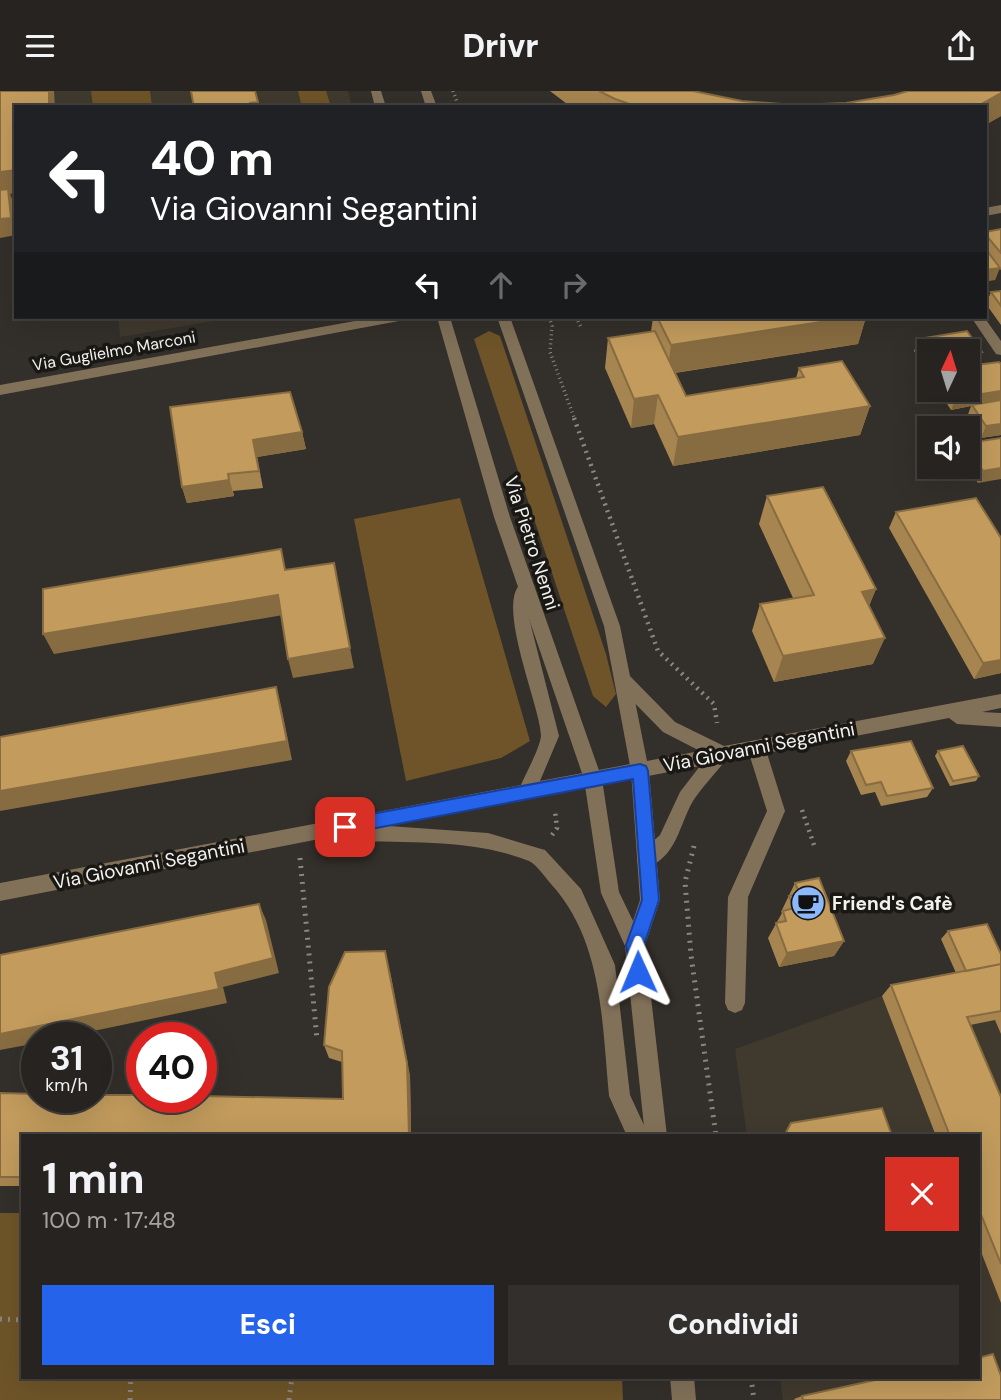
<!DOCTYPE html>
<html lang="it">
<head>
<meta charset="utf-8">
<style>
  body { margin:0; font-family:"DM Sans",sans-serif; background:#322f2d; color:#f1f3f6; height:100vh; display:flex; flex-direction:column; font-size:26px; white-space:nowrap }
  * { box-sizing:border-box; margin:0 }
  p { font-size:23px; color:#a4a4a5 }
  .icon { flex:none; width:38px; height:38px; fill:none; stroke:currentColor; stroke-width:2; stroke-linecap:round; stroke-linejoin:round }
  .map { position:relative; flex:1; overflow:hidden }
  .side { position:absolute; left:21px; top:1043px; width:959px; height:245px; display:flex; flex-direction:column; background:#262320; border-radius:0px; box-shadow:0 7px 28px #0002,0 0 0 2px #42403e }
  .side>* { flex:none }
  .guide { position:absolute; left:14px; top:14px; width:973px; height:214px; border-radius:0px; box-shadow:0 7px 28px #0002,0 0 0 2px #42403e; background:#202124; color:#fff; overflow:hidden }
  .needle { width:46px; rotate:4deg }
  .tools { position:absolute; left:917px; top:248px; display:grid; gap:14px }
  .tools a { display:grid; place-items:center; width:63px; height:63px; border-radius:0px; background:#262320; box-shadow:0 7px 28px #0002,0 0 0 2px #42403e; font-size:35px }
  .speed { position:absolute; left:21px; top:931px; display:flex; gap:14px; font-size:35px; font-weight:700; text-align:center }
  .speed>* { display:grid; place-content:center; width:91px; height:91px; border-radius:50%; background:#262320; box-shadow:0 7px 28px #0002,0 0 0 2px #42403e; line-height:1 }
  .speed small { font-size:18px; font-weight:400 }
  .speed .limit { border:10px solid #d22; background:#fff; color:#111 }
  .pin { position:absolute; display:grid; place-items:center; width:60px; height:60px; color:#fff; margin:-30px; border-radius:14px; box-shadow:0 4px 10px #0006 }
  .me { position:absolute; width:77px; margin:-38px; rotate:359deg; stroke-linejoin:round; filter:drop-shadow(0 0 5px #0008) }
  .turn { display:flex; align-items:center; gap:24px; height:147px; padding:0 21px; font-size:32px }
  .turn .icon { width:91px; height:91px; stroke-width:2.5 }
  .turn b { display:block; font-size:49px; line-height:60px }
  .lanes { display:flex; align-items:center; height:66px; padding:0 21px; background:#0003; justify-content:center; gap:35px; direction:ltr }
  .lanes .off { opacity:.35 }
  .round { display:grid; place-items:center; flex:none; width:74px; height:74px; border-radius:0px; background:#322f2d }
  .head { display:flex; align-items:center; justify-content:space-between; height:119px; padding:0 21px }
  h1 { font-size:42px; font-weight:800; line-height:52px }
  .primary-button { display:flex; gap:14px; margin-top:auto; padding:14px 21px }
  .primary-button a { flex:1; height:80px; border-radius:0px; background:#2563eb; color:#fff; font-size:28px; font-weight:800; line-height:80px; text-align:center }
  .primary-button a+a { background:#322f2d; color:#f1f3f6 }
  header { display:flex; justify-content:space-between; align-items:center; height:91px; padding:0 21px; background:#262320; font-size:32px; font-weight:800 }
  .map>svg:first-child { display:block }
  .built { fill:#40392e }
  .green { fill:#6e5428 }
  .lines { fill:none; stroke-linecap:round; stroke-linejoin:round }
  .path-far2 { stroke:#8a8782; stroke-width:3.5; stroke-dasharray:1 3.5; stroke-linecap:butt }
  .path-far1 { stroke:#8a8782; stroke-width:4.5; stroke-dasharray:2 5; stroke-linecap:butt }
  .path { stroke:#8a8782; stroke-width:5; stroke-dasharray:2 6; stroke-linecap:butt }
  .service { fill:#827159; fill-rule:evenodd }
  .minor { fill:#827159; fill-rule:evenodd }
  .tertiary { fill:#827159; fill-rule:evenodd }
  .wall { fill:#a78550 }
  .shaded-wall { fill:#886c41 }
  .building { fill:#c29b5d; stroke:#886c41; stroke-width:2 }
  .route { fill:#2563eb; stroke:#184099; stroke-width:2 }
  .labels { text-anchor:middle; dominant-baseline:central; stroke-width:7; stroke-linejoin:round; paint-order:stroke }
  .far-street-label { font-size:16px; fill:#f4f2ee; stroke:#191815 }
  .street-label { font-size:19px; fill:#f4f2ee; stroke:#191815 }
  .poi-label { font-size:19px; font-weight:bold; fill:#f4f2ee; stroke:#191815; text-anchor:start }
</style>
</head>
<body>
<header><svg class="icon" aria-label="menu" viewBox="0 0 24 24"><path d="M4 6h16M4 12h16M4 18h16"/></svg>Drivr<svg class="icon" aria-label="share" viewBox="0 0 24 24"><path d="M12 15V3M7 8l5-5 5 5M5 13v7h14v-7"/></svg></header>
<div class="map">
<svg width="1001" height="1309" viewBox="0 0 1001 1309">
  <rect width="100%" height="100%" fill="#332f2a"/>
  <path class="built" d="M0,0H348L352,16H16V110L0,112Z
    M118,226H237L120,246Z
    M1001,883V1309H783L780,1286H978V1045H747L735,958L882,905Z"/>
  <path class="green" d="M91,0H150L152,16H93Z
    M298,0H326L331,16H302Z
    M489,240L500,245L606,563L616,603L606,616L593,605L474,248Z
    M460,407L530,650L501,667L406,690L354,428Z
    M0,1122H23V1286H622L623,1309H0Z"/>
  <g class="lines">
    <path class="path-far2" d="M453,0L459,16
      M549,226L552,235L550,261L575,329
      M576,226L581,236"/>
    <path class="path-far1" d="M574,327L658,560L714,613L717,632
      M802,719L814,754
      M552,744L557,737L555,720"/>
    <path class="path" d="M694,755L685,791L691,864L716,1045
      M300,767L317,949
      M0,1228L23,1229
      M751,1286L754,1309
      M130,1309L131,1286
      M289,1309L292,1286"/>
    <path class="service" d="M756,649L762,651L765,656L785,720L748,806L745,912L742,919L735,922L728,919L725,912L728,806L767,720L747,656L750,651Z"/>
    <path class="minor" d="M1001,114V122L985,125V117Z
      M377,226H406L399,230L0,304V294Z
      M971,226H984L1001,250V264L996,263Z
      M526,490L534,496L527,519L559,645L540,690L700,660L663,641L616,593L614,588L616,583H628L675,631L724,655L1001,603V617L982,621L1001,622V636L957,633L949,627L725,670C715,683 702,696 693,710C679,734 677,766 646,777L639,775L637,769L639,763L660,744L680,701L700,675L389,735L488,742L538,757L545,759L581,798L615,874L630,1004L649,1045H627L609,1005C602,932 603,850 551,793C545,786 537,774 529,770C474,748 412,752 354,750L348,748L345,743L0,810V792L521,694C526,682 541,655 541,644C541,616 490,501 526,490Z"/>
    <path class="tertiary" d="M371,0H381L386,16H375Z
      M421,0H431L437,16H426Z
      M437,226H450L510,426L602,688L619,801L633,830L640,809L631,680L604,535L497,226H510L620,535L649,680L660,809L645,854L667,1045H645L625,855L601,802L584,688L494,426Z
      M670,1286H694L696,1309H672Z"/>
  </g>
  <path class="wall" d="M550,0H693L742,10L795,14L846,12L1001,0V25L985,34V16H571Z
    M1001,138V179L999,177L995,189L985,190V141Z
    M1001,200V234L986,213L991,201Z
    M653,226H866L858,253L675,282L686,305L796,287L799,277L870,315L860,344L673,375L654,333L631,337L605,277L608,247L651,241Z
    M919,248L977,273L929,261V281L914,260Z
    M938,299H968L1001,344L981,347L967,326L971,315L951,319Z
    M302,341L306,358L257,366L263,397L233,400L234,405L187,412L182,396Z
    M1001,347L978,392L968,376V352Z
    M767,405L876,498L869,515L873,573L774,591L752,540L760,513L793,507L759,433Z
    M896,421L1001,582L974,588L889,437Z
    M851,660L933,697L927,706L881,715L875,701L861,704L846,670Z
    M938,660L979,685L976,690L950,695L935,665Z
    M795,792L844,850L834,865L779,876L768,847L782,822L781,821Z
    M948,840L1001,863V943L995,929L970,934L1001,1006V1212L978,1153V1045H936L882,905L891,894L956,882L941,848Z
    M324,954L410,984L411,1045H23V1095H0V1002L343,1008L342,971L329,967Z
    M802,1305L1001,1309H795L794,1308Z"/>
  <path class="shaded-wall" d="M49,0H54L55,16H49Z
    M1001,2V25L985,34V16H976Z
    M258,11L259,16H250V12Z
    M16,79V102L10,103L15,116L16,144L0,147V81Z
    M1000,177L995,189L985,190V179Z
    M853,226H866L858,253L667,283L671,254Z
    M982,261L977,273L968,274V263Z
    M1001,300V311L972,314L971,315L951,319L956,307Z
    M658,304L654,333L631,337L634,308Z
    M870,315L860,344L673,375L678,346Z
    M1001,333V344L981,347L986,335Z
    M302,341L306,358L257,366L263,397L253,349Z
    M1001,377V388L978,392L983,380Z
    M228,383L234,405L187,412L182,396Z
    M876,498L864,525L862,501Z
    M278,504L283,524L54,563L43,543Z
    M885,547L873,573L774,591L783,565Z
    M350,557L354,577L293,587L288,568Z
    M1001,569V582L974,588L983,572Z
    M276,596L281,615L292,669L0,720V700Z
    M259,813L266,829L279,882L223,896L227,912L60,947H37V952L0,959V943L215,882Z
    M844,850L834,865L779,876L787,862Z
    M389,875L410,984L411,1045H409Z"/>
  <path class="building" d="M0,0H49V16H16V79L0,81Z
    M191,0H255L258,11L250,12V16H194Z
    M599,0H693L742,10L795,14L846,12L894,4L908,0H1001V2L976,16H638L615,8Z
    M8,98L11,127L0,128V99Z
    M1001,138V162L985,143V141Z
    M985,157L1000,177L985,179Z
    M1001,200V215L991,201Z
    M657,226H853L671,254Z
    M655,240L686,305L804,286L799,277L842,270L870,315L678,346L658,304L634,308L608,247Z
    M967,240L982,261L968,263V261H929V263L919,248Z
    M999,271L1001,273V300L956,307L951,299H968V275Z
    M290,301L302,341L253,349L259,380L228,383L229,389L182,396L170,316Z
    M1001,309V333L986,335L972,314Z
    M1001,347V377L983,380L968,356V352Z
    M823,396L876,498L862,501L885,547L783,565L760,513L814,504L767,405Z
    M976,407L1001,447V569L983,572L896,421Z
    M281,458L285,479L334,472L350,557L288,568L278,504L43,543V498Z
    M276,596L287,650L0,700V646Z
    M911,650L933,697L887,705L881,691L866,694L851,660Z
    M963,655L979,685L953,690L938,660Z
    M819,787L844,850L787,862L776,832L786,830L783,820L794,817L789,805L800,803L795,792Z
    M259,813L273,867L215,882L219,898L0,943V864Z
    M987,833L1001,863V873L966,880L948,840Z
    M385,860L407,972L409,1045H23V1086H0V1002L37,1003V1006H96V1004H142V1006L201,1005L343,1008L342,960L324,954L329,896L345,861Z
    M1001,873V920L967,926L1001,1006V1173L978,1116V1045H950L891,894Z
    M882,1017L892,1045H784L791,1032Z
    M993,1263L1001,1285V1309H803L802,1305L889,1286H978V1267Z"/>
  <path class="route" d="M640,673L646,675L648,680L659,809L644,854L647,881L645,887L638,889L632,887L626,854L642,809L633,688L345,743L339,741L337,736L339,731L345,728Z"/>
  <defs>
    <g id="cafe-disc" transform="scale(1.75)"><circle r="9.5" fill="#8bb9fc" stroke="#191815"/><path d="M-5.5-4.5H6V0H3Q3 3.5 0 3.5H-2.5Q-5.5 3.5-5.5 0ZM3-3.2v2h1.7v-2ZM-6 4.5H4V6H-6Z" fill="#111"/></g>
  </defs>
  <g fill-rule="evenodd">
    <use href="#cafe-disc" x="808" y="812"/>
  </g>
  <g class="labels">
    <g class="far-street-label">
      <text transform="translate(114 260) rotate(-10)">Via Guglielmo Marconi</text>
    </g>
    <g class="street-label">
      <text transform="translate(532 452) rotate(72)">Via Pietro Nenni</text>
      <text transform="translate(759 656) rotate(-11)">Via Giovanni Segantini</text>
      <text transform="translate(149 773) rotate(-11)">Via Giovanni Segantini</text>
    </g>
    <g class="poi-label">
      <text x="832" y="812">Friend's Cafè</text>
    </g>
  </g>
</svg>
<div class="tools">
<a><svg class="needle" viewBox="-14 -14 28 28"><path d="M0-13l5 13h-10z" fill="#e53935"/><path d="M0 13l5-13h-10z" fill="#a4a4a5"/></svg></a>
<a><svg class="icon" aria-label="sound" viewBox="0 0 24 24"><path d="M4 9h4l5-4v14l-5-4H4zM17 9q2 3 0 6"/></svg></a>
</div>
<div class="speed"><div>31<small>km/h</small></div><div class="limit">40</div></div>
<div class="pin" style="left:345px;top:736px;background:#d93025"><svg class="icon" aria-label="arrive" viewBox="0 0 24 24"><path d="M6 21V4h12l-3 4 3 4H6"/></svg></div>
<svg class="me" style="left:638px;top:881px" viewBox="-20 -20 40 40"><path d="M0-17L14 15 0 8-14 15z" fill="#2563eb" stroke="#fff" stroke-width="4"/></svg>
<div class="guide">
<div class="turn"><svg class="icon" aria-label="left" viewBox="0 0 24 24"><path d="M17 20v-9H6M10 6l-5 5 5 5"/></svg><div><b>40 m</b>Via Giovanni Segantini</div></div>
<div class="lanes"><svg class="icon" aria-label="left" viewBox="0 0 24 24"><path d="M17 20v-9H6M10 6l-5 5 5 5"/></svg><svg class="icon off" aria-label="ahead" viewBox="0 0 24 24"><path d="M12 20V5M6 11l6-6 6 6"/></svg><svg class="icon off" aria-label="right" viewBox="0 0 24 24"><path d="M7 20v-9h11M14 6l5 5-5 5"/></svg></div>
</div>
<section class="side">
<div class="head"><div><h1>1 min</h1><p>100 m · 17:48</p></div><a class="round" style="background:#d93025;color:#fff"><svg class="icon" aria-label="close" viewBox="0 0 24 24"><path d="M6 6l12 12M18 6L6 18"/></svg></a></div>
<div class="primary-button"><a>Esci</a><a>Condividi</a></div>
</section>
</div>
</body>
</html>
